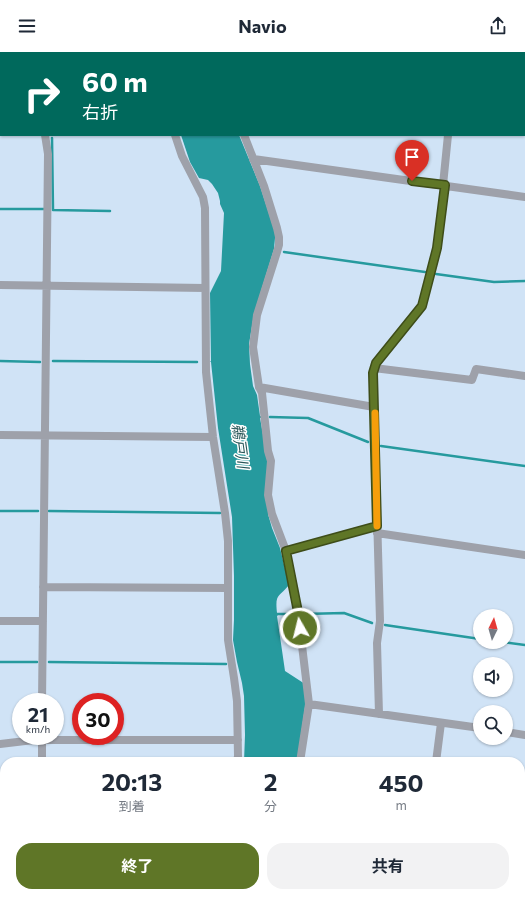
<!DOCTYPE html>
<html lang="ja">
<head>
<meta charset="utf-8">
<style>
  body { margin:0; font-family:Commissioner,"Noto Sans JP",sans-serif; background:#f2f2f3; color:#1f2937; height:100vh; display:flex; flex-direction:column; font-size:15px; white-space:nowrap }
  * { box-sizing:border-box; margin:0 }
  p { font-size:13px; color:#747a83 }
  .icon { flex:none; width:22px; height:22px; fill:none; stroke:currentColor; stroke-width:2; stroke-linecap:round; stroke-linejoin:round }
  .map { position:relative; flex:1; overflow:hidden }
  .sheet { position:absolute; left:0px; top:705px; width:525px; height:140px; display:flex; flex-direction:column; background:#fff; border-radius:16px 16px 0 0; box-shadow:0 1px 3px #0004 }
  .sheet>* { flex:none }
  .top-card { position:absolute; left:0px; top:0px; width:525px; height:84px; box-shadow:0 1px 3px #0004; background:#00695c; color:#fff; overflow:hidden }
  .needle { width:26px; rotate:5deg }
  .tools { position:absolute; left:473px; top:557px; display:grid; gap:8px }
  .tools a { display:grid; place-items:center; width:40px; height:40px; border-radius:50%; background:#fff; box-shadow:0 1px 3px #0004; font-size:20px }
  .speed { position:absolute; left:12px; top:641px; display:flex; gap:8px; font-size:20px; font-weight:700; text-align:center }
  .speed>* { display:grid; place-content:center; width:52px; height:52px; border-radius:50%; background:#fff; box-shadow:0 1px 3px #0004; line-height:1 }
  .speed small { font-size:10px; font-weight:400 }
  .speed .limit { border:6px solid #d22; background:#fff; color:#111 }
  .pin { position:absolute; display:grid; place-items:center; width:34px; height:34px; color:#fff; margin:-41px -17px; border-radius:50% 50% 50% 0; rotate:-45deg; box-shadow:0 0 4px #0007 }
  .pin .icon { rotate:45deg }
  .me { position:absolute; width:44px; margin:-22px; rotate:352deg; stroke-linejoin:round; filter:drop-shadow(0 0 3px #0008) }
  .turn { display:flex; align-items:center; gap:14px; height:84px; padding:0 16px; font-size:18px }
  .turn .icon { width:52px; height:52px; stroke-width:2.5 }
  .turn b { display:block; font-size:28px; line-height:34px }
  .eta { display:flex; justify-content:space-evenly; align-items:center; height:68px; text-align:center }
  .eta b { font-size:24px; font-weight:700; line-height:28px }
  .action { display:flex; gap:8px; margin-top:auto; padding:8px 16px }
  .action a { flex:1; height:46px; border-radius:16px; background:#5f7627; color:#fff; font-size:16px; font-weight:700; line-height:46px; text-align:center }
  .action a+a { background:#f2f2f3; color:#1f2937 }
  header { display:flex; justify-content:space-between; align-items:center; height:52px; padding:0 16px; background:#fff; font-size:18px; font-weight:700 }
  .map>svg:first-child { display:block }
  .water { fill:#269a9e }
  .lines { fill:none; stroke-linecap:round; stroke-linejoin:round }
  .stream { stroke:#269a9e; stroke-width:2.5 }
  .minor { stroke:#9ea1aa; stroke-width:8 }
  .route-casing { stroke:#3e4d19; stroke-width:10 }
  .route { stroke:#5f7627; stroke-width:7 }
  .slow { stroke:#f59e0b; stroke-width:7 }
  .labels { text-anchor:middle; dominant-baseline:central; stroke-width:3; stroke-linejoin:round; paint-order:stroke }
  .water-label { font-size:15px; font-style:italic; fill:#295759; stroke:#fff }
</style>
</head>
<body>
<header><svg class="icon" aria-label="menu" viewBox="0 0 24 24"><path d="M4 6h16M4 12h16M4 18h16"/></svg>Navio<svg class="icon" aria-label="share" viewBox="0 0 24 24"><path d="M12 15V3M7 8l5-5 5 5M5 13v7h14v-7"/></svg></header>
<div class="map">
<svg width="525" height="845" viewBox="0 0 525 845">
  <rect width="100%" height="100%" fill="#d0e3f6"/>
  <path class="water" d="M181,83H239L260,134L275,180V186L274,197L254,262L249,292L250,312L253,334L257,343L260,364H261L262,366H260L268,410V462L272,476L280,496L289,533C278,546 275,542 277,561H278V563L277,564L285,619L305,632L306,648L297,710H244L245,683L244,644L242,631L237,610L233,588L234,568V524L232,465L218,376L211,310H210L211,309L210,241L221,219L224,161L220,152V149L218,141L212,132L208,128L199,126L190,110Z
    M160,840H206L205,845H160Z"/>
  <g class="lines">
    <path class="stream" d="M0,6H1
      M524,30H525
      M52,86L53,158L110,159
      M0,157H44
      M284,200L425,220
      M436,222L494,230L525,229
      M0,309L40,310
      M53,309L197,310
      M270,365L308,366L368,390
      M381,394L525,414
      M0,459H38
      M49,459L220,461
      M275,562H295
      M303,562L344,561L372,571
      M385,573L480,587
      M503,590L525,593
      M0,610H37
      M49,610L226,612
      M0,761H5
      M520,772L525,773"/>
    <path class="minor" d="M504,0L512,1
      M46,1V0
      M169,1V0
      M211,1V0
      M457,1L458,0
      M524,2L525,3
      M0,80H1
      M175,83L182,104L203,145L205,156L206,320L213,385L225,461L228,489V588L234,626L237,649L238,704L237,710
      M244,83L264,134L277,176L279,185V193L277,200L257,263L253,295L259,335L262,341L268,399L271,409L268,443L272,462L286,499L298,560L309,652L300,710
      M253,107L525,145
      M443,133L448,83
      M0,233L205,236
      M374,316L472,328L476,317L525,324
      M259,335L374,355
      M0,383L213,385
      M377,481L525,503
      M286,499L377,474
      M43,535L228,536
      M0,569H43
      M42,650L48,102L45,83
      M309,652L480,676
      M379,662L377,591L380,569L373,321L376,311L422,254L437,196L445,133
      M506,680L525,683
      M42,688H238
      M0,692L42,687
      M42,710V684
      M436,710L441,671
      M0,837H5
      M155,840V845
      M416,840L451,845
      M209,845L210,840"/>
  </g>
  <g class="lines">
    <g class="route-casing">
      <path id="route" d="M300,576L298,560L286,499L377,474L373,321L376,311L422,254L437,196L445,133L412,129"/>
    </g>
    <use href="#route" class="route"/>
    <path class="slow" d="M375,361L377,474"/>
  </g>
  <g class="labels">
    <g class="water-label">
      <text transform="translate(241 394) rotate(82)">鵜戸川</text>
    </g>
  </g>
</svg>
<div class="tools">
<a><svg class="needle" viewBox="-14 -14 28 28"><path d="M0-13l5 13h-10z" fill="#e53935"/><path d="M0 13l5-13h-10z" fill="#747a83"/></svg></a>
<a><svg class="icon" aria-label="sound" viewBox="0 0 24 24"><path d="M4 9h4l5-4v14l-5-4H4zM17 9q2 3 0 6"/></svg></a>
<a><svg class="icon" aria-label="search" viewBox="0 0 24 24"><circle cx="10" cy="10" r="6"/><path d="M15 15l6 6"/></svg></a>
</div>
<div class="speed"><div>21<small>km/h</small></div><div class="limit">30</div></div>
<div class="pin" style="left:412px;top:129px;background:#d93025"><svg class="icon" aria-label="arrive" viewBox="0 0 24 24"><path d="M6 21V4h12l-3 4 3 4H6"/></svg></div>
<svg class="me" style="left:300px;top:576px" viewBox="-20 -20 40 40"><circle r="17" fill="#5f7627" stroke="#fff" stroke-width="3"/><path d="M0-11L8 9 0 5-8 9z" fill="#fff"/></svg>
<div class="top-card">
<div class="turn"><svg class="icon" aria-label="right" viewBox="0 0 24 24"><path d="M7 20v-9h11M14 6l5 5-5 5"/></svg><div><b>60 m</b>右折</div></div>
</div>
<section class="sheet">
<div class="eta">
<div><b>20:13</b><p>到着</p></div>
<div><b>2</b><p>分</p></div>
<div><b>450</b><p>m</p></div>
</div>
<div class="action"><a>終了</a><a>共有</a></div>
</section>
</div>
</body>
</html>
